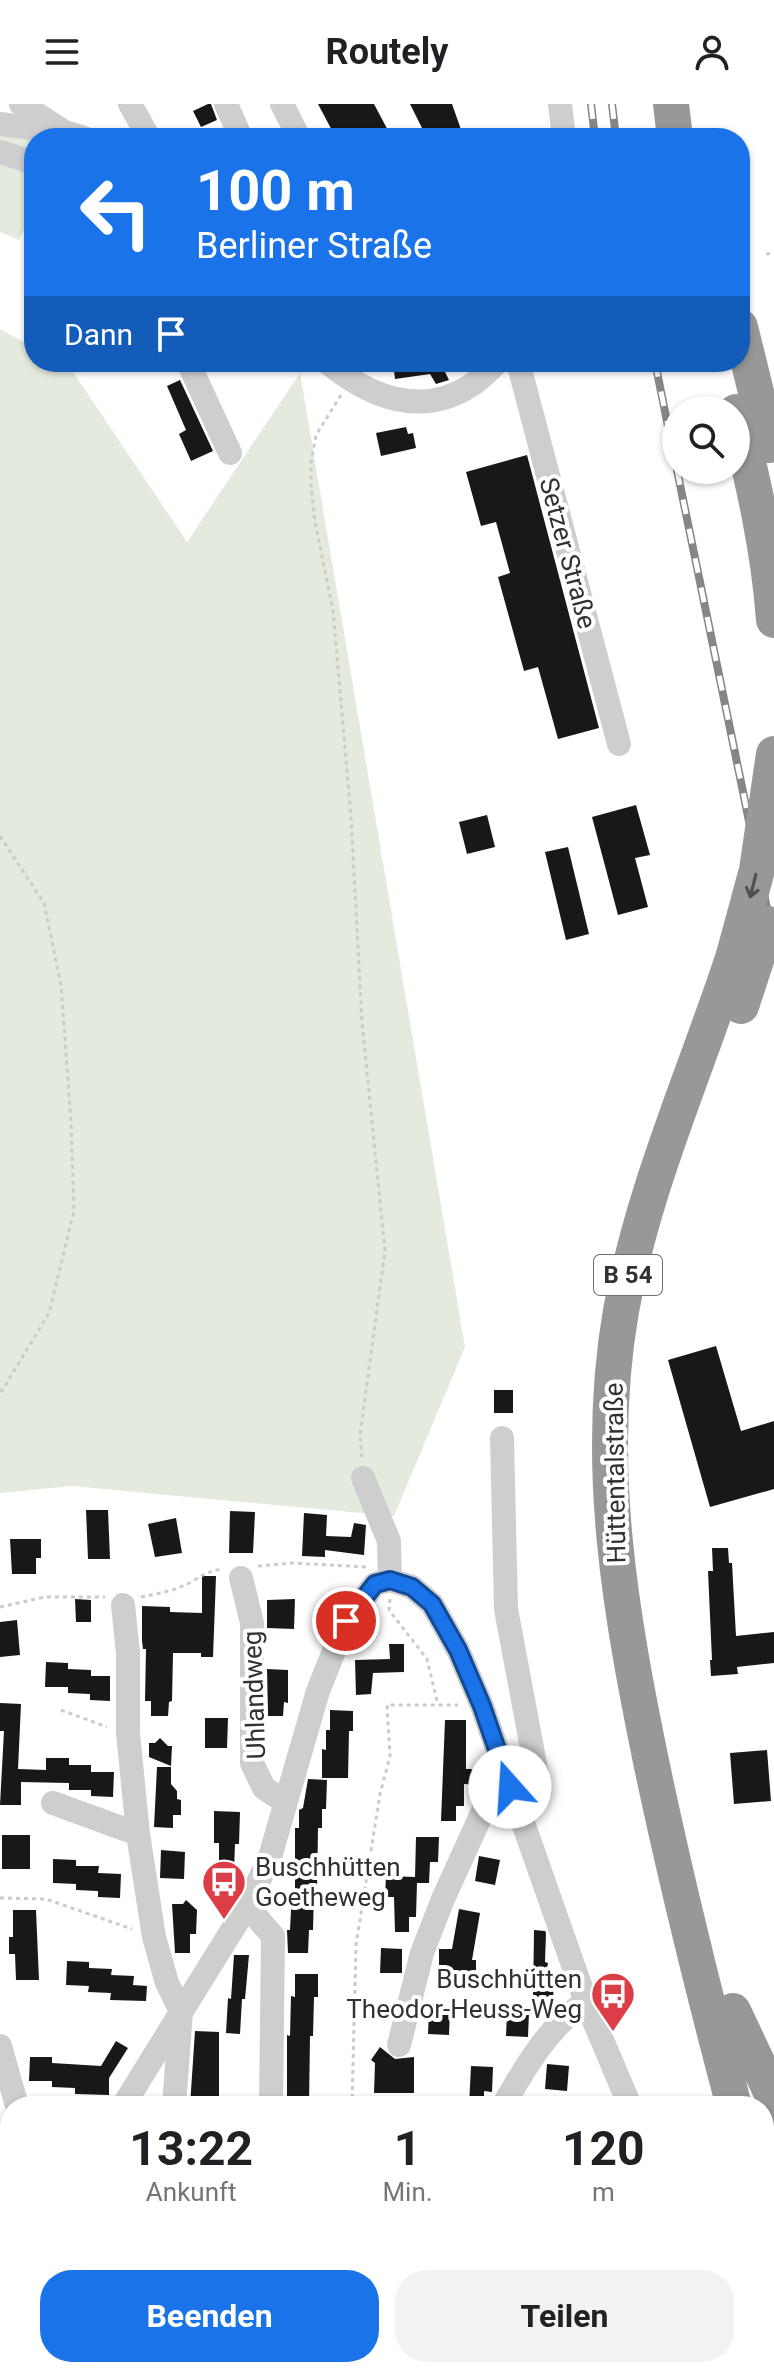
<!DOCTYPE html>
<html lang="de">
<head>
<meta charset="utf-8">
<style>
  body { margin:0; font-family:Roboto,sans-serif; background:#f2f2f2; color:#202124; height:100vh; display:flex; flex-direction:column; font-size:30px; white-space:nowrap }
  * { box-sizing:border-box; margin:0 }
  p { font-size:26px; color:#757577 }
  .icon { flex:none; width:44px; height:44px; fill:none; stroke:currentColor; stroke-width:2; stroke-linecap:round; stroke-linejoin:round }
  .map { position:relative; flex:1; overflow:hidden }
  .details { position:absolute; left:0px; top:1992px; width:774px; height:282px; display:flex; flex-direction:column; background:#fff; border-radius:32px 32px 0 0; box-shadow:0 2px 6px #0004 }
  .details>* { flex:none }
  .banner { position:absolute; left:24px; top:24px; width:726px; height:244px; border-radius:32px; box-shadow:0 2px 6px #0004; background:#1a73e8; color:#fff; overflow:hidden }
  .controls { position:absolute; left:662px; top:292px; display:grid; gap:16px }
  .controls a { display:grid; place-items:center; width:88px; height:88px; border-radius:50%; background:#fff; box-shadow:0 2px 6px #0004; font-size:40px }
  .pin { position:absolute; display:grid; place-items:center; width:68px; height:68px; color:#fff; margin:-34px; border:4px solid #fff; border-radius:50%; box-shadow:0 2px 8px #0007 }
  .me { position:absolute; width:88px; margin:-44px; rotate:341deg; stroke-linejoin:round; filter:drop-shadow(0 0 6px #0008) }
  .turn { display:flex; align-items:center; gap:28px; height:168px; padding:0 40px; font-size:36px }
  .turn .icon { width:104px; height:104px; stroke-width:2.5 }
  .turn b { display:block; font-size:56px; line-height:68px }
  .then { display:flex; align-items:center; height:76px; padding:0 40px; background:#0003; gap:16px; font-size:30px }
  .eta { display:flex; justify-content:space-evenly; align-items:center; height:136px; text-align:center }
  .eta b { font-size:48px; font-weight:700; line-height:56px }
  .primary-button { display:flex; gap:16px; margin-top:auto; padding:16px 40px }
  .primary-button a { flex:1; height:92px; border-radius:32px; background:#1a73e8; color:#fff; font-size:32px; font-weight:700; line-height:92px; text-align:center }
  .primary-button a+a { background:#f2f2f2; color:#202124 }
  header { display:flex; justify-content:space-between; align-items:center; height:104px; padding:0 40px; background:#fff; font-size:36px; font-weight:700 }
  .map>svg:first-child { display:block }
  .green { fill:#e4eadd }
  .building { fill:#181818 }
  .lines { fill:none; stroke-linecap:round; stroke-linejoin:round }
  .path { stroke:#cbcbcb; stroke-width:3; stroke-dasharray:4 4; stroke-linecap:butt }
  .minor { stroke:#cecece; stroke-width:24 }
  .highway { stroke:#989898; stroke-width:36 }
  .rail-casing { stroke:#868686; stroke-width:8 }
  .rail { stroke:#fff; stroke-width:5; stroke-dasharray:15; stroke-linecap:butt }
  .highway-bridge { stroke:#989898; stroke-width:36 }
  .oneway { stroke:#505050 }
  .route-casing { stroke:#114b97; stroke-width:20 }
  .route { stroke:#1a73e8; stroke-width:14 }
  .labels { text-anchor:middle; dominant-baseline:central; stroke-width:8; stroke-linejoin:round; paint-order:stroke }
  .shield { fill:#fff; stroke:#6f6f6f; stroke-width:2 }
  .shield-label { font-size:24px; font-weight:bold; fill:#313131 }
  .street-label { font-size:26px; fill:#313131; stroke:#fff }
  .poi-label { font-size:26px; fill:#313131; stroke:#fff; text-anchor:start }
</style>
</head>
<body>
<header><svg class="icon" aria-label="menu" viewBox="0 0 24 24"><path d="M4 6h16M4 12h16M4 18h16"/></svg>Routely<svg class="icon" aria-label="person" viewBox="0 0 24 24"><circle cx="12" cy="8" r="4"/><path d="M4 21q1-7 8-7t8 7"/></svg></header>
<div class="map">
<svg width="774" height="2273" viewBox="0 0 774 2273">
  <rect width="100%" height="100%" fill="#fff"/>
  <path class="green" d="M0,28L34,34V107L19,136L0,128Z
    M0,225L34,244V258H59L71,265L187,438L300,269L465,1243L394,1412L72,1382L0,1389Z"/>
  <path class="building" d="M208,0H211L217,16L201,23L193,7Z
    M318,0H374L392,34H336Z
    M410,0H452L464,34H427Z
    M393,258H458L459,267L445,268L449,276L436,280L430,270L395,275Z
    M180,276L213,347L191,357L179,330L186,326L167,282Z
    M406,323L408,330L413,329L416,344L381,352L376,329Z
    M527,351L599,624L558,635L538,563L524,567L498,473L510,469L496,418L481,422L466,368Z
    M636,701L650,751L635,754L648,803L618,811L592,713Z
    M487,711L495,743L467,750L459,718Z
    M568,743L589,830L566,836L545,748Z
    M716,1242L741,1327L774,1317V1385L710,1403L668,1256Z
    M494,1286H513V1309H494Z
    M86,1406H108L110,1455H88Z
    M230,1407L255,1408L253,1449H229Z
    M304,1409L327,1411L326,1432L351,1433L354,1419L366,1421L364,1451L325,1446V1453L302,1452Z
    M176,1414L182,1449L155,1453L148,1420Z
    M10,1435H41V1454H36V1470H12Z
    M712,1444H728L729,1459H732L736,1532L774,1528V1559L737,1563L738,1570L711,1572L710,1556H712L708,1467H713Z
    M202,1472H216L213,1553H201V1549H173L172,1597L169,1598L168,1612H151V1597H145L146,1545H143L142,1537V1502L170,1503V1508L202,1509Z
    M75,1495L91,1496V1518H76Z
    M295,1495L294,1525L267,1524V1496Z
    M17,1516L20,1551L0,1553V1518Z
    M389,1540H404V1568L373,1569L371,1590L356,1591L355,1556L390,1555Z
    M46,1558L68,1559V1565L91,1566V1572H110V1597L90,1596V1590L68,1589V1583H45Z
    M267,1565L288,1566V1599L284,1598L283,1612H268Z
    M0,1599L21,1600L18,1665L46,1666V1654H69V1661H91V1668H114L113,1693L91,1692V1686H69V1679L21,1678V1701H0L4,1627H0Z
    M330,1606L353,1607V1627H349L348,1674H322V1645L326,1646V1626H330Z
    M205,1614H228L227,1644H205Z
    M445,1616H466V1665H482L481,1681L464,1680V1702H456V1717H441Z
    M160,1634L168,1642H172L171,1662L149,1653V1639H155Z
    M767,1646L771,1697L734,1700L730,1649Z
    M157,1663H171V1680L177,1687V1695L181,1696V1711H173V1724L154,1723Z
    M308,1675L327,1676L326,1705H322V1724H318L317,1787H314L313,1826H309L308,1849H288L287,1826H290L292,1787H295V1724H299V1706L303,1704Z
    M214,1707L240,1708L239,1740H235L234,1767L219,1766V1739H214Z
    M2,1731H30V1765H2Z
    M416,1733H439L438,1758H430L429,1779H417L416,1813H409V1828H395L394,1793H385L386,1772L415,1773Z
    M161,1746L185,1748L184,1775L160,1774Z
    M479,1752L500,1756L495,1781L475,1777Z
    M53,1755L76,1756V1762H99L98,1769L121,1770L120,1794L98,1793V1787L76,1786V1780L53,1779Z
    M186,1796L197,1806L196,1830H190V1849H175L172,1800H183Z
    M459,1805L480,1809L472,1856H476V1870L461,1871V1881L439,1880V1845H452Z
    M13,1806H36L39,1876H16L15,1850H9V1833H13Z
    M534,1826L545,1827L546,1829L545,1858L548,1859L547,1866H550V1874H554L553,1897L533,1896Z
    M381,1844L402,1845V1869H380Z
    M234,1851H249L245,1895H234H242L240,1930L226,1929L228,1894L231,1895Z
    M67,1857L89,1858V1864L112,1865L111,1871L134,1872L133,1881L147,1882L146,1897L110,1896L111,1889L88,1888L89,1882L66,1881Z
    M295,1870H318V1893H314L313,1932H310L309,2002H290V1995H287V1931L290,1932L291,1892L295,1893Z
    M429,1906H450L449,1931L428,1930Z
    M507,1908H529L528,1933L506,1932Z
    M195,1927L219,1928V2002H190Z
    M116,1937L128,1944L109,1974V1991L75,1990V1984L52,1983V1977H29L30,1953H52V1959L101,1962Z
    M380,1943L395,1955L414,1953V1989H374L375,1959L371,1956Z
    M547,1960L569,1962L567,1987L545,1985Z
    M471,1962L493,1963L492,1988L484,1987V2002H469Z"/>
  <g class="lines">
    <path class="path" d="M766,150L774,149
      M341,291L316,331L311,359V382L315,418L333,506L351,713L362,918L385,1147L360,1331L362,1354
      M0,732L44,799L61,881L71,1018L74,1107L49,1209L0,1290
      M258,1462L293,1459L367,1463
      M141,1493C158,1490 177,1486 193,1477C204,1470 209,1467 223,1465
      M390,1495L389,1506L427,1555L438,1601
      M0,1503L45,1493H105
      M61,1606L107,1623
      M0,1794L46,1795L132,1825
      M352,2002L356,1841L380,1690L390,1652L387,1601H458
      M692,2264L712,2266
      M73,2273L86,2264
      M416,2273L423,2264"/>
    <path class="minor" d="M21,0L60,25
      M130,0L149,34
      M226,0L241,34
      M282,0L299,34
      M560,0L564,34
      M0,20L65,28L84,34
      M0,48L34,59
      M188,258L230,349
      M327,258C368,292 420,314 470,282C480,276 489,266 498,258
      M518,258L619,640
      M502,1334L506,1505L540,1687L518,1706
      M363,1374L389,1437L390,1476
      M241,1474L252,1519V1659L264,1684L285,1698
      M123,1501L128,1549V1629L138,1730L154,1833L167,1879L181,1907L174,2002
      M53,1699L138,1730
      M247,1802L273,1832L271,2002
      M399,1941L422,1849L443,1795L483,1707L510,1683
      M0,1942L17,2002
      M123,2002L247,1802L270,1753L318,1587L346,1517L375,1480L390,1476L412,1483L432,1500L458,1546L482,1602L586,1898L630,2002
      M503,2002C524,1965 549,1921 586,1898
      M0,2140L10,2129
      M732,2264V2273
      M199,2273L203,2264
      M521,2273L526,2264"/>
    <path class="highway" d="M671,0L675,34
      M740,223L769,341
      M736,308C753,377 769,445 774,516
      M734,851C695,970 643,1084 621,1207C594,1361 621,1512 652,1662C676,1776 704,1889 734,2002
      M733,1907L774,1994
      M764,2020L774,2057
      M764,2114L774,2152
      M764,2235L774,2272"/>
    <g class="rail-casing">
      <path id="rail" d="M591,0L595,34
        M612,0L616,34
        M655,258L676,362
        M677,366L774,839"/>
    </g>
    <use href="#rail" class="rail"/>
    <path class="highway-bridge" d="M734,851L757,766L774,650
      M741,902L768,820"/>
  </g>
  <defs><path id="oneway-shaft" d="M-6 0H5M1.5-3L5.5 0L1.5 3" fill="none" stroke-width="1.6" stroke-linecap="round" stroke-linejoin="round" transform="scale(2)"/></defs>
  <use class="oneway" href="#oneway-shaft" transform="translate(753 782) rotate(104)"/>
  <g class="lines">
    <g class="route-casing">
      <path id="route" d="M346,1517L375,1480L390,1476L412,1483L432,1500L458,1546L482,1602L510,1683"/>
    </g>
    <use href="#route" class="route"/>
  </g>
  <defs>
    <g id="bus-pin" transform="scale(2.3)"><path d="M0 17L-7.5 6A9.5 9.5 0 1 1 7.5 6Z" fill="#dc3e47" stroke="#fff"/><path d="M-5-6H5V4H4V6H2V4H-2V6H-4V4H-5ZM-3.5-4V0h7V-4ZM-3.5 1.2v1.5H-2V1.2ZM2 1.2v1.5H3.5V1.2Z" fill="#fff"/></g>
  </defs>
  <g fill-rule="evenodd">
    <use href="#bus-pin" x="224" y="1778"/>
    <use href="#bus-pin" x="613" y="1890"/>
  </g>
  <g class="labels">
    <rect class="shield" x="594" y="1151" width="68" height="40" rx="6"/>
    <g class="shield-label">
      <text x="628" y="1171">B 54</text>
    </g>
    <g class="street-label">
      <text transform="translate(568 449) rotate(75)">Setzer Straße</text>
      <text transform="translate(615 1369) rotate(-91)">Hüttentalstraße</text>
      <text transform="translate(254 1591) rotate(-92)">Uhlandweg</text>
    </g>
    <g class="poi-label">
      <text x="255" y="1763">Buschhütten<tspan x="255" dy="30">Goetheweg</tspan></text>
      <text x="582" y="1875" text-anchor="end">Buschhütten<tspan x="582" dy="30">Theodor-Heuss-Weg</tspan></text>
    </g>
  </g>
</svg>
<div class="controls">
<a><svg class="icon" aria-label="search" viewBox="0 0 24 24"><circle cx="10" cy="10" r="6"/><path d="M15 15l6 6"/></svg></a>
</div>
<div class="pin" style="left:346px;top:1517px;background:#d93025"><svg class="icon" aria-label="arrive" viewBox="0 0 24 24"><path d="M6 21V4h12l-3 4 3 4H6"/></svg></div>
<svg class="me" style="left:510px;top:1683px" viewBox="-20 -20 40 40"><circle r="19" fill="#fff"/><path d="M0-13L10 11 0 6-10 11z" fill="#1a73e8"/></svg>
<div class="banner">
<div class="turn"><svg class="icon" aria-label="left" viewBox="0 0 24 24"><path d="M17 20v-9H6M10 6l-5 5 5 5"/></svg><div><b>100 m</b>Berliner Straße</div></div>
<div class="then">Dann<svg class="icon" aria-label="arrive" viewBox="0 0 24 24"><path d="M6 21V4h12l-3 4 3 4H6"/></svg></div>
</div>
<section class="details">
<div class="eta">
<div><b>13:22</b><p>Ankunft</p></div>
<div><b>1</b><p>Min.</p></div>
<div><b>120</b><p>m</p></div>
</div>
<div class="primary-button"><a>Beenden</a><a>Teilen</a></div>
</section>
</div>
</body>
</html>
